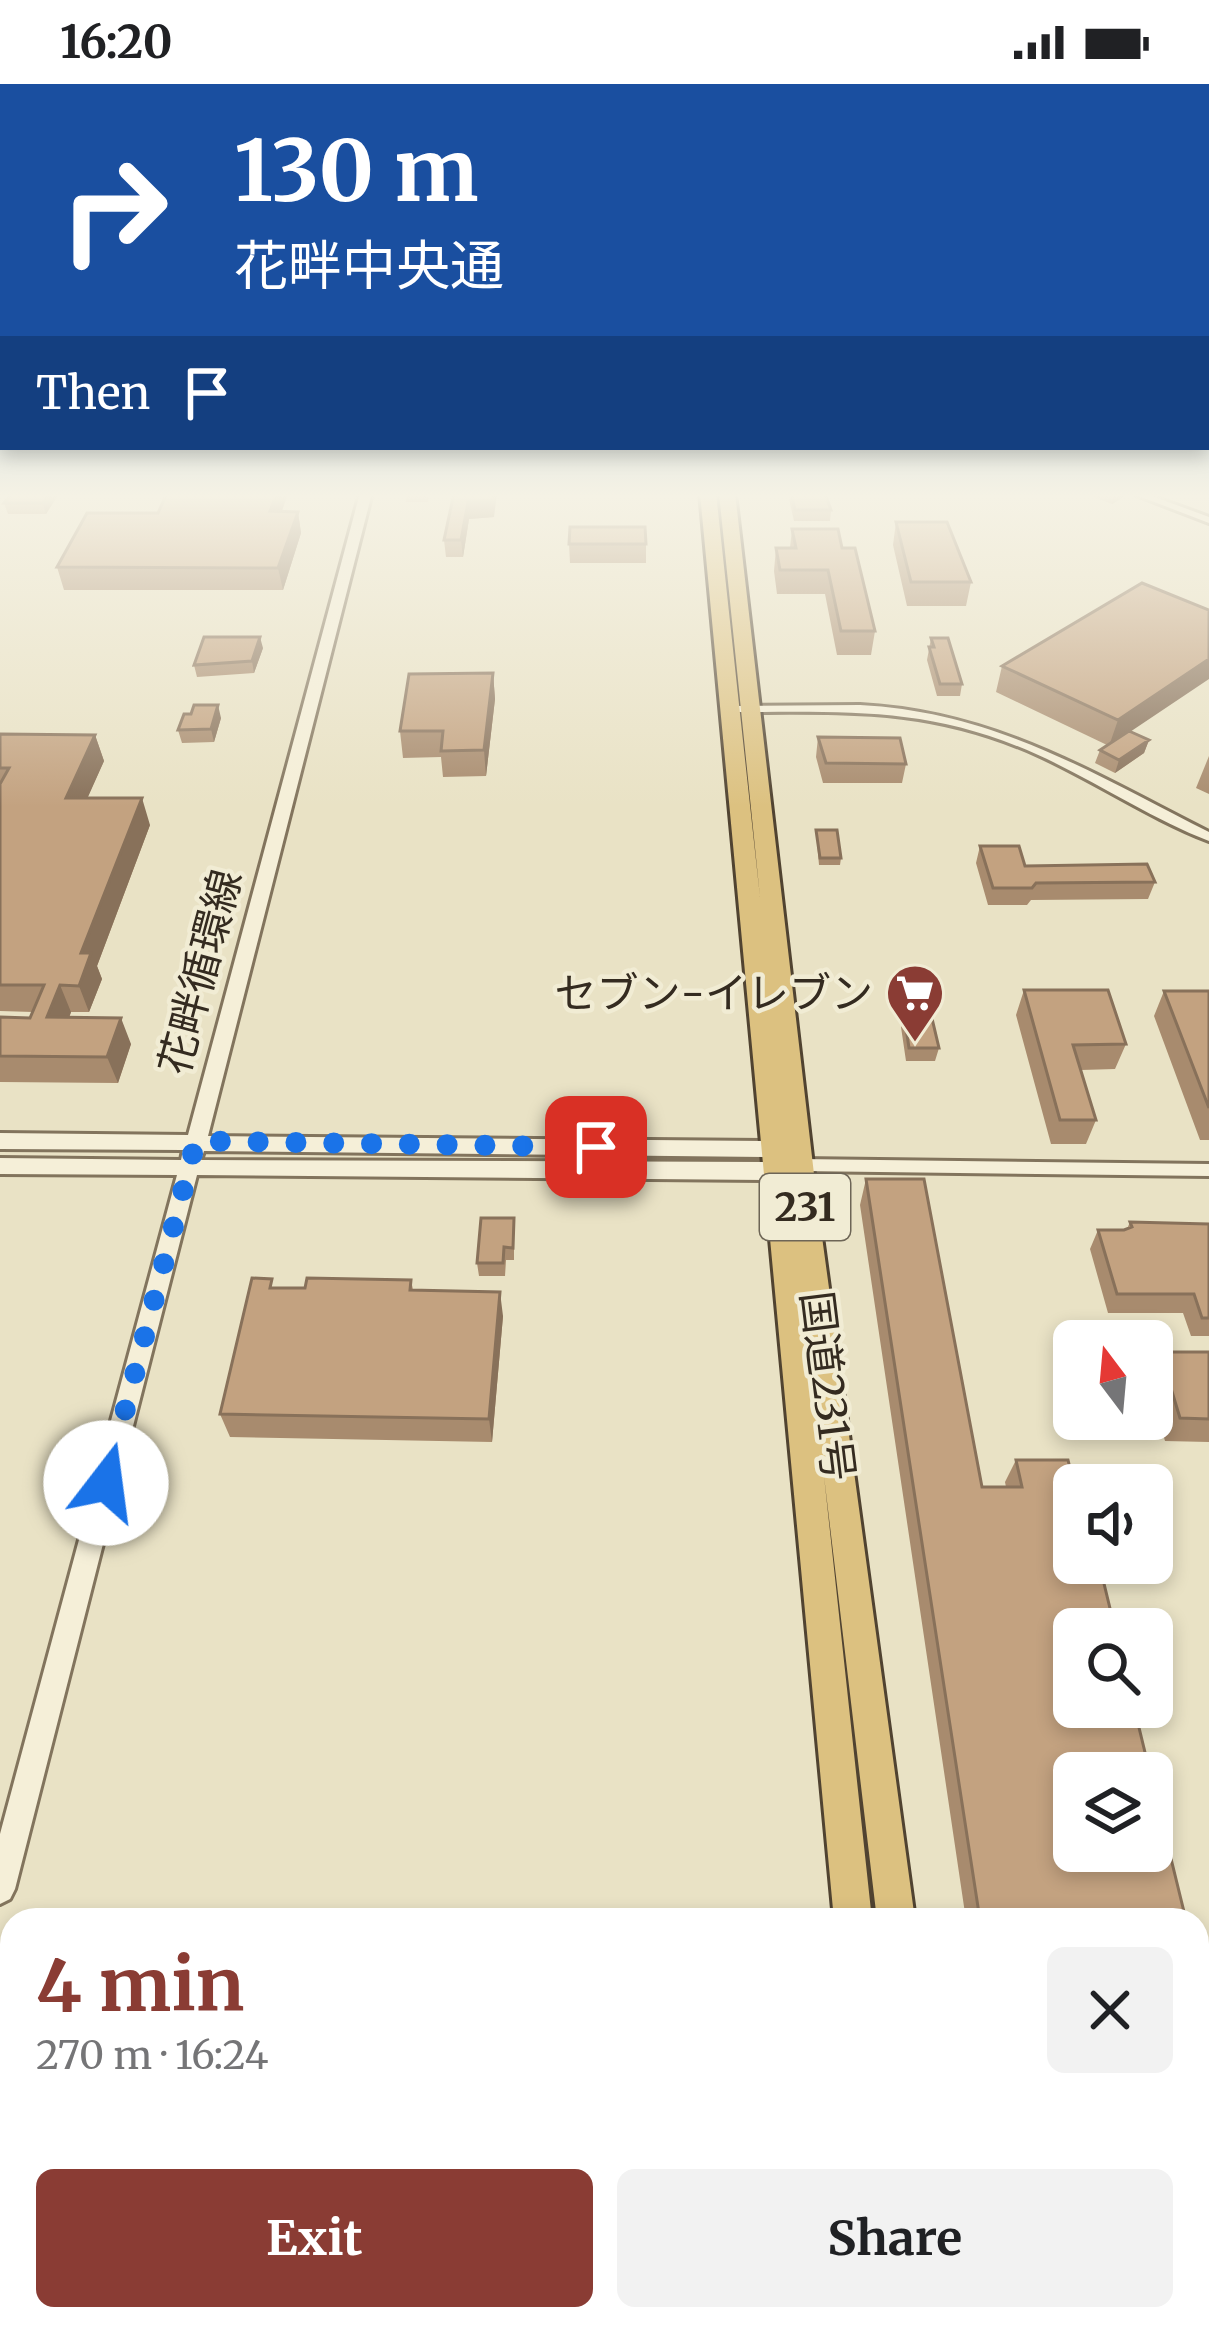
<!DOCTYPE html>
<html lang="en">
<head>
<meta charset="utf-8">
<style>
  body { margin:0; font-family:Merriweather,"Noto Sans JP",serif; background:#f2f2f2; color:#202124; height:100vh; display:flex; flex-direction:column; font-size:45px; white-space:nowrap }
  * { box-sizing:border-box; margin:0 }
  p { font-size:39px; color:#757577 }
  .icon { flex:none; width:66px; height:66px; fill:none; stroke:currentColor; stroke-width:2; stroke-linecap:round; stroke-linejoin:round }
  .map { position:relative; flex:1; overflow:hidden }
  .panel { position:absolute; left:0px; top:1824px; width:1209px; height:423px; display:flex; flex-direction:column; background:#fff; border-radius:36px 36px 0 0; box-shadow:0 6px 18px #0003 }
  .panel>* { flex:none }
  .guide { position:absolute; left:0px; top:0px; width:1209px; height:366px; box-shadow:0 6px 18px #0003; background:#1a4fa0; color:#fff; overflow:hidden }
  .needle { width:78px; rotate:344deg }
  .fabs { position:absolute; left:1053px; top:1236px; display:grid; gap:24px }
  .fabs a { display:grid; place-items:center; width:120px; height:120px; border-radius:18px; background:#fff; box-shadow:0 6px 18px #0003; font-size:60px }
  .pin { position:absolute; display:grid; place-items:center; width:102px; height:102px; color:#fff; margin:-51px; border-radius:24px; box-shadow:0 6px 18px #0006 }
  .me { position:absolute; width:132px; margin:-66px; rotate:15deg; stroke-linejoin:round; filter:drop-shadow(0 0 9px #0008) }
  .turn { display:flex; align-items:center; gap:42px; height:252px; padding:0 36px; font-size:54px }
  .turn .icon { width:156px; height:156px; stroke-width:2.5 }
  .turn b { display:block; font-size:84px; line-height:102px }
  .then { display:flex; align-items:center; height:114px; padding:0 36px; background:#0003; gap:24px; font-size:45px }
  .round { display:grid; place-items:center; flex:none; width:126px; height:126px; border-radius:18px; background:#f2f2f2 }
  .head { display:flex; align-items:center; justify-content:space-between; height:204px; padding:0 36px }
  h1 { font-size:72px; font-weight:700; line-height:90px; color:#8a3c34 }
  .cta { display:flex; gap:24px; margin-top:auto; padding:24px 36px }
  .cta a { flex:1; height:138px; border-radius:18px; background:#8a3c34; color:#fff; font-size:48px; font-weight:700; line-height:138px; text-align:center }
  .cta a+a { background:#f2f2f2; color:#202124 }
  .status { display:flex; justify-content:space-between; align-items:center; height:84px; padding:0 60px; background:#fff; direction:ltr }
  .status svg { height:33px; fill:currentColor }
  .map>svg:first-child { display:block }
  .lines { fill:none; stroke-linecap:round; stroke-linejoin:round }
  .minor-casing { stroke:#82745d; stroke-width:6 }
  .tertiary-casing { stroke:#82745d; stroke-width:6 }
  .trunk-casing { stroke:#504331; stroke-width:6 }
  .minor { fill:#f5efd8; fill-rule:evenodd }
  .tertiary { fill:#f5efd8; fill-rule:evenodd }
  .trunk { fill:#dcc180; fill-rule:evenodd }
  .wall { fill:#a88b6e }
  .shaded-wall { fill:#88715a }
  .building { fill:#c3a280; stroke:#88715a; stroke-width:3 }
  .route { stroke:#1a73e8; stroke-width:21; stroke-dasharray:0 37.8 }
  .labels { text-anchor:middle; dominant-baseline:central; stroke-width:9; stroke-linejoin:round; paint-order:stroke }
  .shield { fill:#f1ecd4; stroke:#6d6556; stroke-width:3 }
  .shield-label { font-size:39px; font-weight:bold; fill:#342b20 }
  .street-label { font-size:42px; fill:#342b20; stroke:#f1ecd4 }
  .poi-label { font-size:42px; fill:#342b20; stroke:#f1ecd4; text-anchor:end }
</style>
</head>
<body>
<div class="status"><b>16:20</b><svg viewBox="0 0 49 12"><path d="M0 12V9h3v3zM5 12V6h3v6zM10 12V3h3v9zM15 12V0h3v12zM26 1h20v11H26zM47 4h2v5h-2z"/></svg></div>
<div class="map">
<svg width="1209" height="2246" viewBox="0 0 1209 2246">
  <rect width="100%" height="100%" fill="#e9e2c5"/>
  <g class="lines">
    <g class="minor-casing">
      <path id="minor" d="M1131,409H1144L1209,433V439Z
        M860,621C995,628 1092,689 1209,748V757C1151,735 1094,696 1036,670C930,623 850,628 738,628L732,625L738,622Z
        M800,1075L1209,1080V1092L800,1087L792,1081Z
        M1197,2151H1209V2177H1197Z"/>
    </g>
    <g class="tertiary-casing">
      <path id="tertiary" d="M360,409H372L208,1052L772,1057L790,1066L793,1071L790,1076L798,1078L801,1084L798,1090L774,1096L197,1091L15,1805L10,1815L0,1820V1750L177,1091L0,1090V1074L181,1076L183,1066L0,1065V1049L188,1051ZM204,1067L769,1073L782,1078L201,1076Z"/>
    </g>
    <g class="trunk-casing">
      <path id="trunk" d="M700,409H716L760,813L719,409H735L817,1116L915,1836H877L824,1392L872,1836H834Z
        M872,2235H918L919,2246H873Z
        M923,2235H969L970,2246H924Z"/>
    </g>
    <use href="#minor" class="minor"/>
    <use href="#tertiary" class="tertiary"/>
    <use href="#trunk" class="trunk"/>
  </g>
  <path class="wall" d="M12,409H102L100,411H58L46,430H8L4,419Z
    M167,409H288L282,427L298,428L301,449L283,506H64L57,483L158,429Z
    M405,409H429L428,418H406Z
    M454,409L494,433L469,435L463,473H446L444,456Z
    M790,409H825L831,426L830,437H794L789,415Z
    M1083,409H1128L1127,411L1112,420Z
    M896,438L971,498L966,522H907L893,461Z
    M792,445L842,464L875,547L871,571H837L825,510H777L774,487L776,464H790Z
    M569,460H646V479H570Z
    M1142,499L1131,648L1149,656L1144,669L1115,689L1095,679L1100,666L1107,661L996,608L1002,582Z
    M931,554L962,600L960,612H937L927,576Z
    M263,564L254,589L197,593L194,581Z
    M493,589L495,615L486,692L443,693L441,673L403,674L400,647Z
    M221,634L214,658L182,659L178,646Z
    M0,650L95,651L104,677L87,714L150,741L97,882L102,895L89,928H71L69,934L131,960L118,999L0,998V933L30,934L33,928L0,927Z
    M818,653L906,680L902,699H823L816,673Z
    M1209,672V710L1196,704Z
    M816,746L841,774L840,781H819Z
    M980,762L1025,782L1155,798L1148,815L1031,816L1027,821H988L976,779Z
    M1024,906L1126,960L1115,985L1081,986L1096,1036L1086,1060H1051L1016,931Z
    M1164,907H1209V1056H1200L1154,932Z
    M915,926L939,964L935,977H906L901,943L904,930H914Z
    M866,1095L982,1403H1006L1005,1398L1016,1376L1186,1836H966L860,1121Z
    M514,1134V1176H506L505,1192H479L477,1179Z
    M1130,1138L1209,1140V1252H1191L1183,1229H1108L1090,1165L1098,1146H1124L1127,1145Z
    M411,1196L413,1206L503,1232L492,1358L230,1353L220,1330L275,1204H305Z
    M1160,1268H1209V1358L1165,1357L1152,1312V1283Z"/>
  <path class="shaded-wall" d="M49,409H57L58,411L46,430L43,419Z
    M277,409H288L274,449L270,427Z
    M494,409H497L494,433L469,435L463,473L461,456L468,418Z
    M1115,409H1128L1127,411L1112,420Z
    M298,428L301,449L283,506L278,484Z
    M260,553L263,564L254,589L252,577Z
    M1209,575V595L1109,662L1118,636Z
    M493,589L495,615L486,692L484,666Z
    M218,621L221,634L214,658L211,645Z
    M95,651L104,677L76,740L66,714Z
    M1149,656L1144,669L1115,689L1119,676Z
    M142,714L150,741L97,882L102,895L89,928L79,902L81,869Z
    M60,901L71,928L59,960L47,933Z
    M121,934L131,960L118,999L107,973Z
    M500,1208L503,1232L492,1358L489,1335Z"/>
  <path class="building" d="M12,409H49L43,419H4Z
    M167,409H277L270,427L298,428L278,484L57,483L87,429H158Z
    M454,409H494L493,416L468,418L461,456H444Z
    M791,409H825L831,426H795Z
    M896,438H947L971,498H911Z
    M570,443H645L646,460H569Z
    M792,445H838L842,464H855L875,547H841L828,486H780L776,464H796Z
    M1142,499L1209,526V575L1118,636L1002,582Z
    M204,553H260L252,577L194,581Z
    M931,554H948L962,600H940L929,563H934Z
    M493,589L484,666L441,667L443,647H400L409,590Z
    M194,621H218L211,645L178,646L184,630H191Z
    M1129,647L1149,656L1119,676L1100,666Z
    M0,650L95,651L66,714H142L81,869H91L79,902L60,901L47,933L121,934L107,973L0,972V933L30,934L44,901H0V700L9,684H0Z
    M818,653L900,654L906,680L826,679Z
    M816,746H837L841,774H820Z
    M980,762H1019L1025,782L1147,780L1155,798L1036,799L1032,804H993Z
    M1024,906H1108L1126,960L1073,961L1096,1036H1060Z
    M1164,907H1209V1024Z
    M915,926H930L939,964H909L904,930H915Z
    M866,1095H924L982,1403H1022L1016,1376H1068L1074,1401V1479H1099L1115,1545H1074V1623H1134L1150,1689H1074V1767H1152V1697L1186,1836H980Z
    M481,1134H514L513,1164L504,1163L503,1179H477Z
    M1130,1138L1209,1140V1234H1202L1194,1210H1117L1098,1146H1124L1132,1143Z
    M252,1194L272,1195L270,1204H305L307,1194L411,1196L410,1206L500,1208L489,1335L220,1330Z
    M1160,1268H1209V1335L1180,1334Z
    M1197,1882L1205,1916H1197Z
    M219,2235H554V2246H217Z"/>
  <linearGradient id="sky" x2="0" y2="1"><stop stop-color="#8db8d5"/><stop offset="0.57" stop-color="#f5f2e5"/><stop offset="1" stop-color="#f5f2e5" stop-opacity="0"/></linearGradient>
  <rect width="1209" height="723" fill="url(#sky)"/>
  <g class="lines">
    <path class="route" d="M106,1399L196,1057L596,1063"/>
  </g>
  <defs>
    <g id="supermarket-pin" transform="scale(3)"><path d="M0 17L-7.5 6A9.5 9.5 0 1 1 7.5 6Z" fill="#8a3c34" stroke="#f1ecd4"/><path d="M-6-5.5h2.5l.6 2H6L4.5 2H-2.5L-4.4-4H-6ZM-1.5 3.2a1.3 1.3 0 1 0 .1 0ZM3 3.2a1.3 1.3 0 1 0 .1 0Z" fill="#fff"/></g>
  </defs>
  <g fill-rule="evenodd">
    <use href="#supermarket-pin" x="915" y="909"/>
  </g>
  <g class="labels">
    <rect class="shield" x="760" y="1090" width="90" height="66" rx="9"/>
    <g class="shield-label">
      <text x="805" y="1123">231</text>
    </g>
    <g class="street-label">
      <text transform="translate(200 888) rotate(-75)">花畔循環線</text>
      <text transform="translate(828 1302) rotate(83)">国道231号</text>
    </g>
    <g class="poi-label">
      <text x="873" y="909">セブン-イレブン</text>
    </g>
  </g>
</svg>
<div class="fabs">
<a><svg class="needle" viewBox="-14 -14 28 28"><path d="M0-13l5 13h-10z" fill="#e53935"/><path d="M0 13l5-13h-10z" fill="#757577"/></svg></a>
<a><svg class="icon" aria-label="sound" viewBox="0 0 24 24"><path d="M4 9h4l5-4v14l-5-4H4zM17 9q2 3 0 6"/></svg></a>
<a><svg class="icon" aria-label="search" viewBox="0 0 24 24"><circle cx="10" cy="10" r="6"/><path d="M15 15l6 6"/></svg></a>
<a><svg class="icon" aria-label="layers" viewBox="0 0 24 24"><path d="M12 4l9 5-9 5-9-5zM3 14l9 5 9-5"/></svg></a>
</div>
<div class="pin" style="left:596px;top:1063px;background:#d93025"><svg class="icon" aria-label="arrive" viewBox="0 0 24 24"><path d="M6 21V4h12l-3 4 3 4H6"/></svg></div>
<svg class="me" style="left:106px;top:1399px" viewBox="-20 -20 40 40"><circle r="19" fill="#fff"/><path d="M0-13L10 11 0 6-10 11z" fill="#1a73e8"/></svg>
<div class="guide">
<div class="turn"><svg class="icon" aria-label="right" viewBox="0 0 24 24"><path d="M7 20v-9h11M14 6l5 5-5 5"/></svg><div><b>130 m</b>花畔中央通</div></div>
<div class="then">Then<svg class="icon" aria-label="arrive" viewBox="0 0 24 24"><path d="M6 21V4h12l-3 4 3 4H6"/></svg></div>
</div>
<section class="panel">
<div class="head"><div><h1>4 min</h1><p>270 m · 16:24</p></div><a class="round"><svg class="icon" aria-label="close" viewBox="0 0 24 24"><path d="M6 6l12 12M18 6L6 18"/></svg></a></div>
<div class="cta"><a>Exit</a><a>Share</a></div>
</section>
</div>
</body>
</html>
